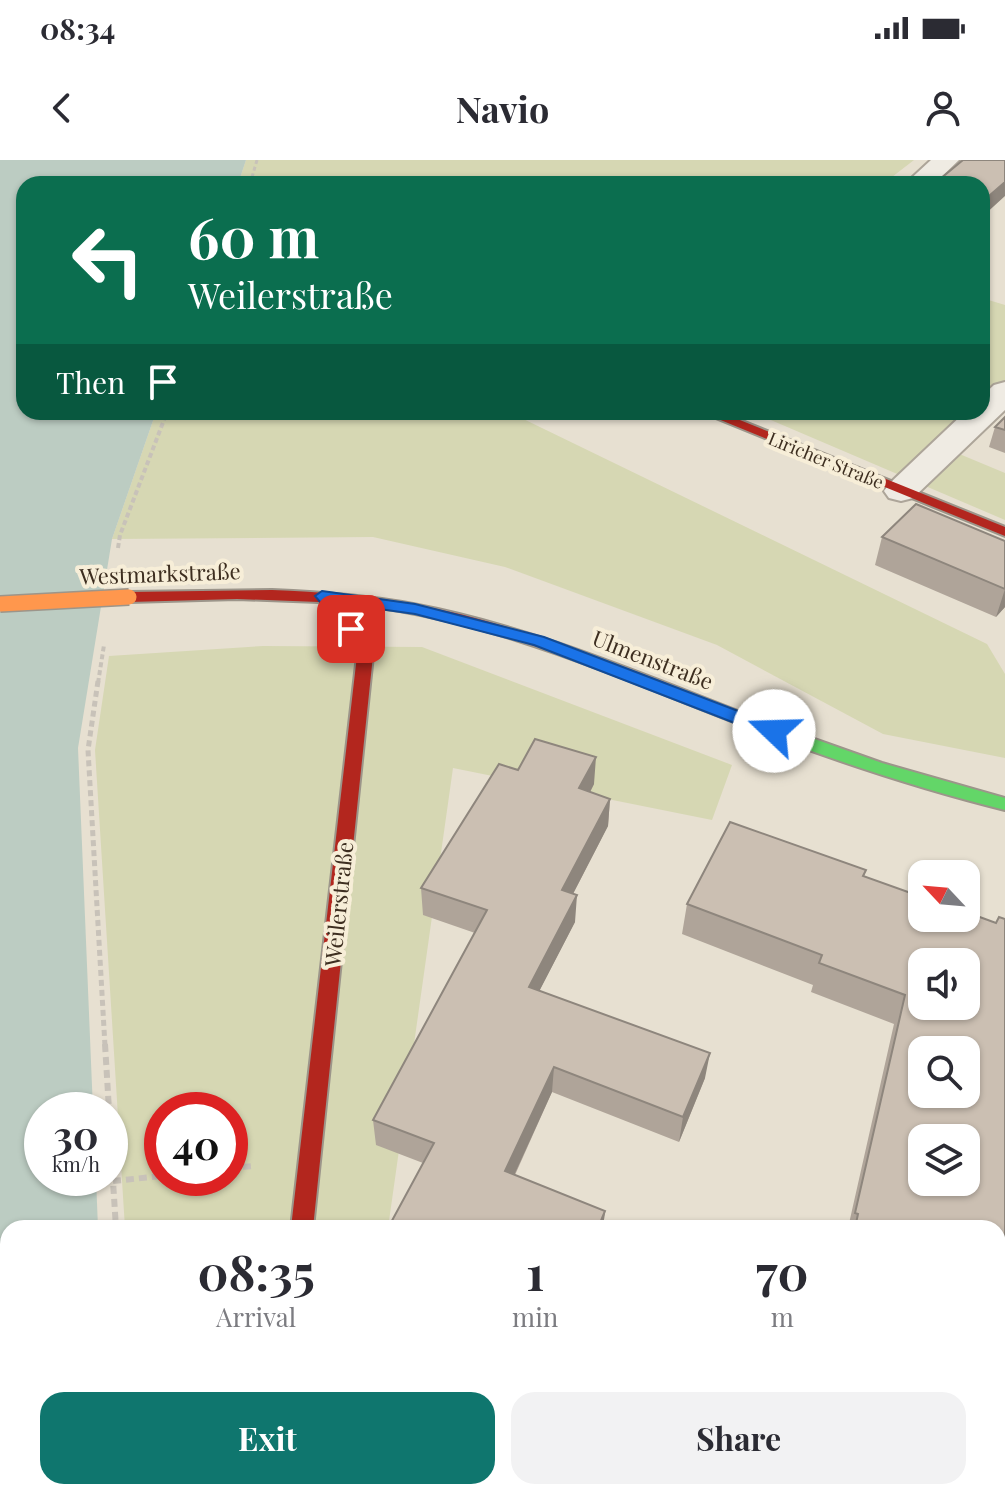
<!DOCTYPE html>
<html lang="en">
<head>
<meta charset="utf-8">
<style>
  body { margin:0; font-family:"Playfair Display",serif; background:#f2f2f3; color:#2b2b33; height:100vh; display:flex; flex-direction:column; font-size:30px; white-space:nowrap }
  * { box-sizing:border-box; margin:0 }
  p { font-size:26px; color:#7c7c81 }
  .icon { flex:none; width:44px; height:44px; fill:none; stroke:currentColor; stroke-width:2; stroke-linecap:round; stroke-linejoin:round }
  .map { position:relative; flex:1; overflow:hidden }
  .sheet { position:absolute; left:0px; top:1060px; width:1006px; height:280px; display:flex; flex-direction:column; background:#fff; border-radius:24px 24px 0 0; box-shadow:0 2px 6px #0004 }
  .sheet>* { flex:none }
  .banner { position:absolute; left:16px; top:16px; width:974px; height:244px; border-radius:24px; box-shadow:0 2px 6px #0004; background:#0b6e4f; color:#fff; overflow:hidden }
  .needle { width:52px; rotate:296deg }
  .fabs { position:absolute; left:908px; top:700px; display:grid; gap:16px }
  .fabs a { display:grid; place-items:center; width:72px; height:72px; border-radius:16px; background:#fff; box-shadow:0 2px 6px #0004; font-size:40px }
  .speed { position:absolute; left:24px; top:932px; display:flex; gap:16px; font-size:40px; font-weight:700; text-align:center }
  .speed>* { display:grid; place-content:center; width:104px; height:104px; border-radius:50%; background:#fff; box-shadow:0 2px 6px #0004; line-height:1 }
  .speed small { font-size:20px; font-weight:400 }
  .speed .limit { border:12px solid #d22; background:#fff; color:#111 }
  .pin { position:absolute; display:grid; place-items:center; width:68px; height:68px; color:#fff; margin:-34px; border-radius:16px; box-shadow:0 4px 12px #0006 }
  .me { position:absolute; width:88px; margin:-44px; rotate:291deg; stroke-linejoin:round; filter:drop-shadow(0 0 6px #0008) }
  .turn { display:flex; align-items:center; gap:28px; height:168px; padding:0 40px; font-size:36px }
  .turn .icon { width:104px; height:104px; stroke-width:2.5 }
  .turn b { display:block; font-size:56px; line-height:68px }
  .then { display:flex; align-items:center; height:76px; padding:0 40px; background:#0003; gap:16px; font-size:30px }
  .eta { display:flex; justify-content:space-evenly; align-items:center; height:136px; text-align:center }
  .eta b { font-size:48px; font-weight:700; line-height:56px }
  .cta { display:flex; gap:16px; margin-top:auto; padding:16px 40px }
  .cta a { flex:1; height:92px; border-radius:24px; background:#0f766e; color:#fff; font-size:32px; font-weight:700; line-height:92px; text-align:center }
  .cta a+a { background:#f2f2f3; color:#2b2b33 }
  .status { display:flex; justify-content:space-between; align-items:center; height:56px; padding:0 40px; background:#fff; direction:ltr }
  .status svg { height:22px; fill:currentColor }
  header { display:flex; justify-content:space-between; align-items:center; height:104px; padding:0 40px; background:#fff; font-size:36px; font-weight:700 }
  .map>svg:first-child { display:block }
  .green { fill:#d6d7b3; fill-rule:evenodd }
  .water { fill:#bcccc2 }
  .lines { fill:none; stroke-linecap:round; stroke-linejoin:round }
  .street-casing { stroke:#ada599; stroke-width:4 }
  .fast-casing { stroke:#9c958a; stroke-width:4 }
  .jam-casing { stroke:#9c958a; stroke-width:4 }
  .path-far3 { stroke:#c8c2b9; stroke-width:3; stroke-dasharray:4 3; stroke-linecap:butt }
  .path-far2 { stroke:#c8c2b9; stroke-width:4; stroke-dasharray:5 3; stroke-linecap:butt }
  .path-far1 { stroke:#c8c2b9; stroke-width:5; stroke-dasharray:6 4; stroke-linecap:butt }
  .path { stroke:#c8c2b9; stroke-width:6; stroke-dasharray:8 5; stroke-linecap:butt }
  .street { fill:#efebe3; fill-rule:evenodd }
  .fast { fill:#63d668; fill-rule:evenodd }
  .jam { fill:#b3261e; fill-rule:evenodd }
  .slow-bridge-casing { stroke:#9c958a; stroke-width:18; stroke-linecap:butt }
  .slow-bridge { stroke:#ff974d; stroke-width:15 }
  .wall { fill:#afa499; fill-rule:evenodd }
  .shaded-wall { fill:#8e867d }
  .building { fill:#cbbfb2; stroke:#8e867d; stroke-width:2; fill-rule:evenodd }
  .route { fill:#1a73e8; stroke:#114b97; stroke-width:2 }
  .labels { text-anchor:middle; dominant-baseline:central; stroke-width:8; stroke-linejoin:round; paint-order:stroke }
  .far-street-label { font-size:18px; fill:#3d2e20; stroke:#f7eed8 }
  .street-label { font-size:22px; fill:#3d2e20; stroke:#f7eed8 }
</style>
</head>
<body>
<div class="status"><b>08:34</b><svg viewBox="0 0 49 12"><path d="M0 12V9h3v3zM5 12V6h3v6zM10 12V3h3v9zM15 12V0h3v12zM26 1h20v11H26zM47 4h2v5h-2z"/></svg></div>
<header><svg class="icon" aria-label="back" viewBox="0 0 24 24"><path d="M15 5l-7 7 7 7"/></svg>Navio<svg class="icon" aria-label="person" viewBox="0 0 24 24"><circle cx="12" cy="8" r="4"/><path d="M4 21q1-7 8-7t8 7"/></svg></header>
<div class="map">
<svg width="1005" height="1340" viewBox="0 0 1005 1340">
  <rect width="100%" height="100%" fill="#e7e0d1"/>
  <path class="green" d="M246,0H914L883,24H238Z
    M982,138L1005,145V226L982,250Z
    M156,252H509L987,484L1005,514V598L883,574L717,485L505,407L373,377L112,379Z
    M752,252H980L945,288L1005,313V360Z
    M263,486L422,487L732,605L712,660L453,608L388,1068H125L95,590L109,496ZM162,950H230V1018H162Z
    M142,1332H351L350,1340H142Z"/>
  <path class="water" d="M0,0H246L238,24H24V252H156L112,379L78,588L93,950H42V1018H96L98,1068H8V1332H109L110,1340H0Z"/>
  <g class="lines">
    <g class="street-casing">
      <path id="street" d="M931,0H959L934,24H905Z
        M1005,222V250L913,338L901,341L889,338L884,331L889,324L965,252H982V236L994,225Z
        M241,1332H303L302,1340H240Z"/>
    </g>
    <g class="fast-casing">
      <path id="fast" d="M750,556L882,603L1005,638V650C916,628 830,599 744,566L742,562L744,558Z"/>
    </g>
    <g class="jam-casing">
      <path id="jam" d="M701,252H720L1005,367V376Z
        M272,430C320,432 366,435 413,444C531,466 644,515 756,558L758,562L756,566H744C613,515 479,454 337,443L374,486L313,1068H291L358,487L319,442L237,439L129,442L121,437L129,432Z"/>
    </g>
    <path class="path-far3" d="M250,24L257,0"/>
    <path class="path-far2" d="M118,388L120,375L167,252
      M98,523L104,485"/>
    <path class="path-far1" d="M98,521L88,590L105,886"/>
    <path class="path" d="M105,884L109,950
      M110,974L116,1068
      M230,1008L253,1006
      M113,1021L162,1016
      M132,1332V1340"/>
    <use href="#street" class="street"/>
    <use href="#fast" class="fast"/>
    <use href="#jam" class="jam"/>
    <g class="slow-bridge-casing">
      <path id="slow-bridge" d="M0,444L129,437"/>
    </g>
    <use href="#slow-bridge" class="slow-bridge"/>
  </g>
  <path class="wall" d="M1005,257V293L989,287L995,267Z
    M882,377L1005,381V447L996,457L875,405Z
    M518,610L594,624L590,632L610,639L608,666L573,734L575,762L539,831L705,918L679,982L552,932L515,1015L605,1051L603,1068H388L423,1003L376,985L373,960L475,773L423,755L421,728Z
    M730,662L866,710L864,716L922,737V758H966V752L996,763L999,757L1005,759V1101L998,1114V1068H848L894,864L811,832L813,825L682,774L687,744ZM922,802H966V846H922ZM922,890H966V934H922ZM922,978H966V1022H922Z
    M795,1332H935L933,1340H793Z"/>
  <path class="shaded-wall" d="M1005,22V36L982,57V42Z
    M1005,429V447L996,457Z
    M596,597L594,624L578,656L579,628Z
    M610,639L608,666L561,757L562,730Z
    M577,735L575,762L528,853L529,827Z
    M710,893L705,918L679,982L683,957Z
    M554,907L552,932L505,1035V1011Z
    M605,1051L603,1068H598Z"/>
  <path class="building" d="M963,0H1005V22L982,42V24H934Z
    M1005,257V270L995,267Z
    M916,344L1005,381V429L882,377Z
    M535,579L596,597L579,628L610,639L562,730L577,735L529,827L710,893L683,957L554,907L505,1011L605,1051L598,1068H388L434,983L373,960L487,750L421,728L499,604L518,610Z
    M730,662L866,710L863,716L922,737V758H966V752L996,763L999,757L1005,759V1102L998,1100V1068H855L858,1054L855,1053L905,835L819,803L822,795L687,744ZM922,802H966V846H922ZM922,890H966V934H922ZM922,978H966V1022H922Z
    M801,1332H935L933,1340H799Z"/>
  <path class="route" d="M322,431L415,444L544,477L780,567L782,571L780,576H768L534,485L415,454L337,443L359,469L351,474L346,473L315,436Z"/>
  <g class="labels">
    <g class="far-street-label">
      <text transform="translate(826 300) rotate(22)">Liricher Straße</text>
    </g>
    <g class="street-label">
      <text transform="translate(160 413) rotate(-2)">Westmarkstraße</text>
      <text transform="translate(653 499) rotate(21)">Ulmenstraße</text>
      <text transform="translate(338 744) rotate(-84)">Weilerstraße</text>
    </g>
  </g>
</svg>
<div class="fabs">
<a><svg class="needle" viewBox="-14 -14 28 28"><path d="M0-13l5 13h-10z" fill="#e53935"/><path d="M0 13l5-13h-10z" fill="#7c7c81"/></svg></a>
<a><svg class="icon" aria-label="sound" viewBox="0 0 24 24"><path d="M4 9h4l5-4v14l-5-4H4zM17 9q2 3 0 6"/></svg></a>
<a><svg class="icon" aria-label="search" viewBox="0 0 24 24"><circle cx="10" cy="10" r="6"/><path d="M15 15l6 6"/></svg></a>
<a><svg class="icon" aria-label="layers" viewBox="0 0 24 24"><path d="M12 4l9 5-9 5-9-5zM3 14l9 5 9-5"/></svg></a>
</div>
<div class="speed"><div>30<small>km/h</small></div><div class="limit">40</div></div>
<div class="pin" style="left:351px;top:469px;background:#d93025"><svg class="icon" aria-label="arrive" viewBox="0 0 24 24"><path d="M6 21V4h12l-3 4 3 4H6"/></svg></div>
<svg class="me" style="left:774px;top:571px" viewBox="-20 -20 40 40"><circle r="19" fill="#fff"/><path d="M0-13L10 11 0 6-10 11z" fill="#1a73e8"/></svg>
<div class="banner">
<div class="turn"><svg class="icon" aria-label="left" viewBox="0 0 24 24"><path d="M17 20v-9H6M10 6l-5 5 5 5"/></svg><div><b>60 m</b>Weilerstraße</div></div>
<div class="then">Then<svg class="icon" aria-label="arrive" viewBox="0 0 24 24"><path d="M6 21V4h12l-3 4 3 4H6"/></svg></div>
</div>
<section class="sheet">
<div class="eta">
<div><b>08:35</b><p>Arrival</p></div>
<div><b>1</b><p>min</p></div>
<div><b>70</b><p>m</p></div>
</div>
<div class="cta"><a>Exit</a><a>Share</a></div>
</section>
</div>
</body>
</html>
